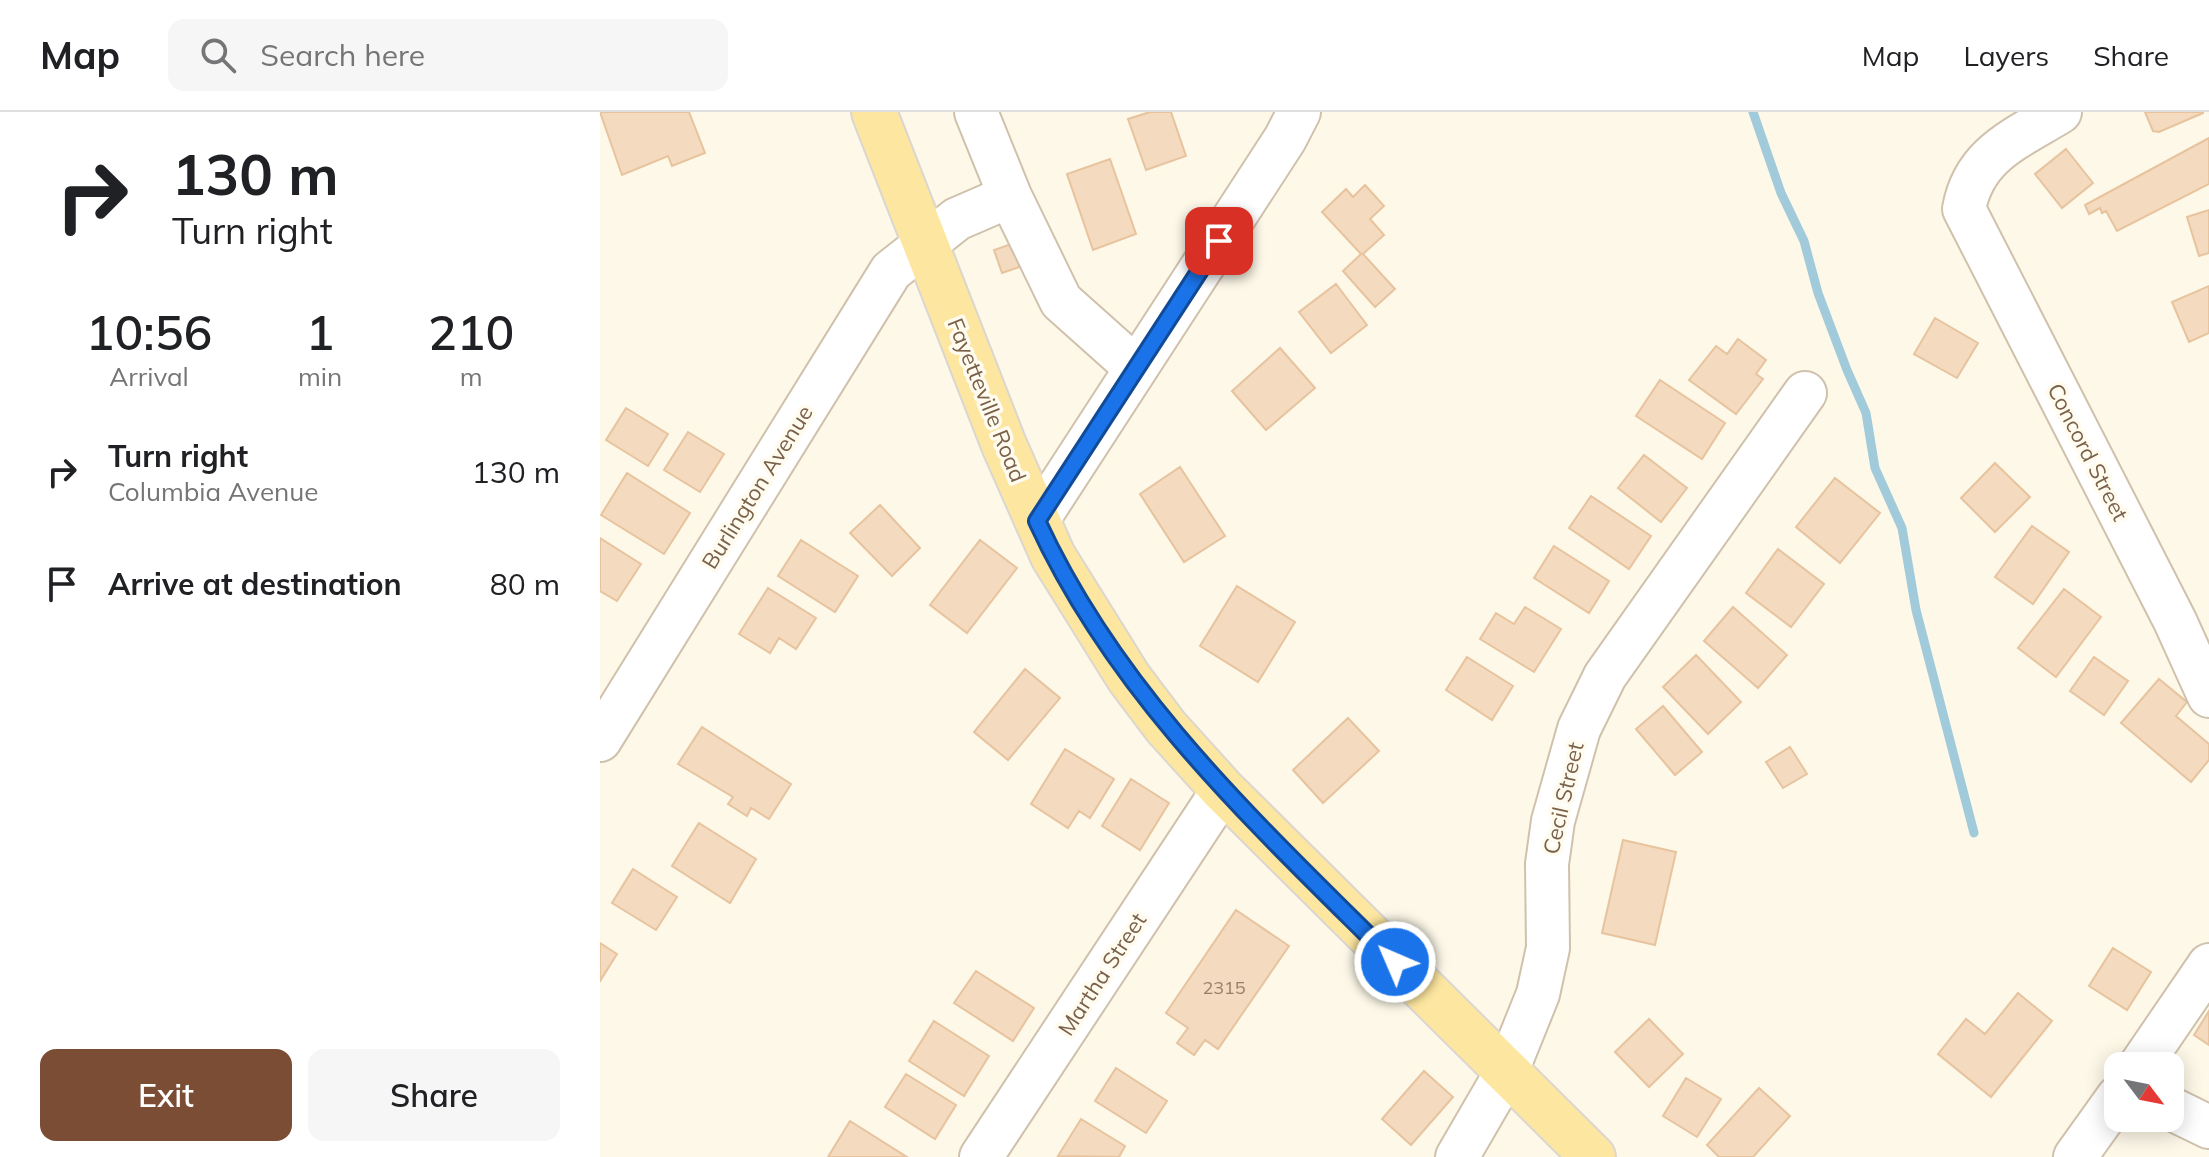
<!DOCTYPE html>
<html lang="en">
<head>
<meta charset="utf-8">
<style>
  body { margin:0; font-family:Mulish,sans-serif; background:#f6f6f6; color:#202124; height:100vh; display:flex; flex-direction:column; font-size:30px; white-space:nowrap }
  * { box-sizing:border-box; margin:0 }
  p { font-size:26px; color:#757577 }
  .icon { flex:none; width:44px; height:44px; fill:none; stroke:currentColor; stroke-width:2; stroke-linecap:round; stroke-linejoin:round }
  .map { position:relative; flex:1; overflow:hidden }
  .sheet { display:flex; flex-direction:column; background:#fff; width:600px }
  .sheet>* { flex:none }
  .hud { background:#fff; color:#202124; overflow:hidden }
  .needle { width:52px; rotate:122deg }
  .tools { position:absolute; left:1504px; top:940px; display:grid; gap:16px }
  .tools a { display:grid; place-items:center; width:80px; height:80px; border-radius:16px; background:#fff; box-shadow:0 4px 20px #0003; font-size:40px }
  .pin { position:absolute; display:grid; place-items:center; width:68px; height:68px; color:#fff; margin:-34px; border-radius:16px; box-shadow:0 4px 12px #0006 }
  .me { position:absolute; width:88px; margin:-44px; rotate:315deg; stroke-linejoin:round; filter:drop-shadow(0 0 6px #0008) }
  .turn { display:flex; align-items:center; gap:28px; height:168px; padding:0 40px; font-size:36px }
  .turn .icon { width:104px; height:104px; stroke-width:2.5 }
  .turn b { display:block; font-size:56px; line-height:68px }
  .eta { display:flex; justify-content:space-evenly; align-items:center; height:136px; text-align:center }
  .eta b { font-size:48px; font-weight:600; line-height:56px }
  .cta { display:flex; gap:16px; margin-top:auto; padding:16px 40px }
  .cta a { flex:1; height:92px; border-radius:16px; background:#7b4d35; color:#fff; font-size:32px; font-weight:600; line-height:92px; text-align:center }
  .cta a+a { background:#f6f6f6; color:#202124 }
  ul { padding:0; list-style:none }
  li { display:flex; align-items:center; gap:24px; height:112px; padding:0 40px }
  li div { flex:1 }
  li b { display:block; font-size:30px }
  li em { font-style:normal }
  header { display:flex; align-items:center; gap:48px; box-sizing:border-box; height:112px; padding:0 40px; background:#fff; border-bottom:2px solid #e0e0e0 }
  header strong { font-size:38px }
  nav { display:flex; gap:44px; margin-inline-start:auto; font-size:28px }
  .search { width:560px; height:72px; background:#f6f6f6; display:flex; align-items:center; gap:20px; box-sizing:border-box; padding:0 28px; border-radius:16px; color:#757577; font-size:30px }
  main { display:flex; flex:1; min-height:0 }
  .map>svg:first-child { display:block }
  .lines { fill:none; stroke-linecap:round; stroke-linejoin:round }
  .stream { stroke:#a1cada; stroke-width:9 }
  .building { fill:#f4dabe; stroke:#e7c39e; stroke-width:2 }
  .minor-casing { stroke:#d0c1ac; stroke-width:46 }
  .major-casing { stroke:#dcd6d0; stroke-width:48 }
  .minor { stroke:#fff; stroke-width:42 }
  .major { stroke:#fde69f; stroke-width:44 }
  .route-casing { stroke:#114b97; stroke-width:20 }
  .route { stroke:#1a73e8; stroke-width:14 }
  .labels { text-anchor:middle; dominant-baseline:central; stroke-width:7; stroke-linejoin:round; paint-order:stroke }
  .number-label { font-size:18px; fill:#987f67 }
  .street-label { font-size:22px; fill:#79614a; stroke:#fffbef }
</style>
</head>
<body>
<header>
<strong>Map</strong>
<div class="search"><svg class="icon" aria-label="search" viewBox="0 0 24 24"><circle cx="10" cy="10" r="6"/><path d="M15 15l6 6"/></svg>Search here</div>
<nav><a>Map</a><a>Layers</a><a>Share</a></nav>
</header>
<main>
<section class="sheet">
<div class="hud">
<div class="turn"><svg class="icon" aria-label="right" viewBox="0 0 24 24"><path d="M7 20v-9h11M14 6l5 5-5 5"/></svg><div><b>130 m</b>Turn right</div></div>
</div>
<div class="eta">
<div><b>10:56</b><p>Arrival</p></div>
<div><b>1</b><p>min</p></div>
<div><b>210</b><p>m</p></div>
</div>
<ul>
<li><svg class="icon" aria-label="right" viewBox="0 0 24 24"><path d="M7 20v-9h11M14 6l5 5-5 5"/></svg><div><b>Turn right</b><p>Columbia Avenue</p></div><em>130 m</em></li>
<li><svg class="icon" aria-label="arrive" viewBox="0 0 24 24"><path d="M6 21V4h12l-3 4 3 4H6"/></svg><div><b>Arrive at destination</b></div><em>80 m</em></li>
</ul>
<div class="cta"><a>Exit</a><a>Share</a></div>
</section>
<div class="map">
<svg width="1609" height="1045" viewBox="0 0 1609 1045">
  <rect width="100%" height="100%" fill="#fdf8e8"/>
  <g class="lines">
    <path class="stream" d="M1153,0L1181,81L1204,129L1218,181L1247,258L1266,301L1275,356L1302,416L1316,498L1374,721"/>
  </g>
  <path class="building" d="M0,0H89L105,41L72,54L68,44L22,63Z
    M550,0H571L586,44L546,58L528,7Z
    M1545,0H1603V1L1559,20L1553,19Z
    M1609,26V72L1517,119L1506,99L1502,101L1500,96L1489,102L1485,93Z
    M1466,37L1493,71L1462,96L1435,62Z
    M510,47L536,122L493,138L467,62Z
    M765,73L784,94L770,107L784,123L763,142L795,177L775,195L743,159L761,142L722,100L746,77L753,85Z
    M1609,98V141L1599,144L1587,105Z
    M417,130L425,153L402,161L394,138Z
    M736,172L767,213L731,241L699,200Z
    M1609,174V221L1589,230L1572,190Z
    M1335,206L1378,231L1357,266L1314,242Z
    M1138,227L1166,248L1156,262L1163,267L1136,302L1089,268L1116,234L1127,242Z
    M680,236L715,276L666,318L632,279Z
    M1060,268L1125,311L1102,347L1036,304Z
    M26,296L68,322L48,354L6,328Z
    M88,320L124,342L100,380L64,358Z
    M1044,343L1087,376L1061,410L1018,376Z
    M1395,351L1430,385L1395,420L1361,386Z
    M580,355L625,424L584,450L540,382Z
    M27,361L90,401L64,442L1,403Z
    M1235,366L1280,401L1240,451L1196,415Z
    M991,384L1051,424L1029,457L969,416Z
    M280,393L320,436L292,464L250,421Z
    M1432,414L1469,440L1433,492L1395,465Z
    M0,426L41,452L17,489L0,479Z
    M201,428L258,464L235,500L178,464Z
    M380,428L417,456L367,521L330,493Z
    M954,434L1009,469L989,501L934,466Z
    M1178,437L1224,472L1191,515L1146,481Z
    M637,474L695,510L658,570L600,534Z
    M168,476L216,506L196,537L179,526L170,541L139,522Z
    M1464,477L1501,505L1456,565L1418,536Z
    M925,495L961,517L934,560L880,527L896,501L914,512Z
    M1133,495L1187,543L1158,576L1104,529Z
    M1096,543L1141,590L1108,622L1063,575Z
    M867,545L913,574L892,608L846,578Z
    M1494,545L1528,569L1504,603L1470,579Z
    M425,557L460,586L408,648L374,620Z
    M1559,567L1587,590L1576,604L1609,632V648L1591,670L1521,611Z
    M1063,594L1102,640L1075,663L1036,617Z
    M748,606L779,639L723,691L693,658Z
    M102,615L191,672L169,707L151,696L147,704L128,692L133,685L78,652Z
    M1190,635L1207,662L1183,676L1166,650Z
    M465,637L514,667L490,706L479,699L468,716L431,692Z
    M531,667L569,691L540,738L502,714Z
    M99,711L156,747L130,791L72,754Z
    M1023,728L1076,740L1055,833L1002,821Z
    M33,757L77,785L56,818L12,791Z
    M636,798L689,834L618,937L605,928L594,943L577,931L588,916L566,901Z
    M0,831L17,842L0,869Z
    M1513,836L1551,860L1527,898L1489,874Z
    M376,859L434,896L413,929L354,891Z
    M1418,881L1452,909L1391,985L1338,942L1366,907L1385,922Z
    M1609,899V933L1594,923Z
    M1049,907L1083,942L1049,975L1015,940Z
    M334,909L389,944L364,984L309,949Z
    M516,956L567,989L546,1021L495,989Z
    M824,959L853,985L811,1033L782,1007Z
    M306,962L356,993L335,1027L285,995Z
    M1086,966L1121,987L1097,1025L1063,1004Z
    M1159,976L1190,1004L1153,1045H1119L1107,1033Z
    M481,1007L525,1034L519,1045L458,1044Z
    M250,1009L307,1045H228Z"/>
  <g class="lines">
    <g class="minor-casing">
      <path id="minor" d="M1460,0C1416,27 1374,42 1364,97L1575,509L1609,584
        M410,84L461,189L536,256
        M437,409L685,27L699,0
        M0,628L291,159L357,107L410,84L376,0
        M1540,954L1609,853
        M1570,996L1609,1015
        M381,1045L623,678
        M857,1045L907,959L938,882L948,836L947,752L953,709L979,617L1005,564L1205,281
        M1475,1045L1518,985"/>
    </g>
    <g class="major-casing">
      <path id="major" d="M274,0L404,333L453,444L529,566L566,615L623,678L993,1045"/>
    </g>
    <use href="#minor" class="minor"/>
    <use href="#major" class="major"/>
  </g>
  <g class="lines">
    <g class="route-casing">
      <path id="route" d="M619,129L437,409C518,586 660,715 795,850"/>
    </g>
    <use href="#route" class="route"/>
  </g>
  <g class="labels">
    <g class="number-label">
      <text x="624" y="875">2315</text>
    </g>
    <g class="street-label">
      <text transform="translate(387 288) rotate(68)">Fayetteville Road</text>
      <text transform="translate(1488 340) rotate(63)">Concord Street</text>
      <text transform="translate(157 375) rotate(-58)">Burlington Avenue</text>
      <text transform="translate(963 686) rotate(-77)">Cecil Street</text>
      <text transform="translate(502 862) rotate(-57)">Martha Street</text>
    </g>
  </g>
</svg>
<div class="tools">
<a><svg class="needle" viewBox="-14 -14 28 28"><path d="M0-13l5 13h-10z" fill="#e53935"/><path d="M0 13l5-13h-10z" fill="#757577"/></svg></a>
</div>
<div class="pin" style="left:619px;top:129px;background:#d93025"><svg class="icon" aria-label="arrive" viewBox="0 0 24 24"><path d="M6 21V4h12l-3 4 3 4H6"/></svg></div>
<svg class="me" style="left:795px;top:850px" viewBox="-20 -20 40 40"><circle r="17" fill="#1a73e8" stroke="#fff" stroke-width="3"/><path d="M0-11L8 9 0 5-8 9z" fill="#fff"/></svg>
</div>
</main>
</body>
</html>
